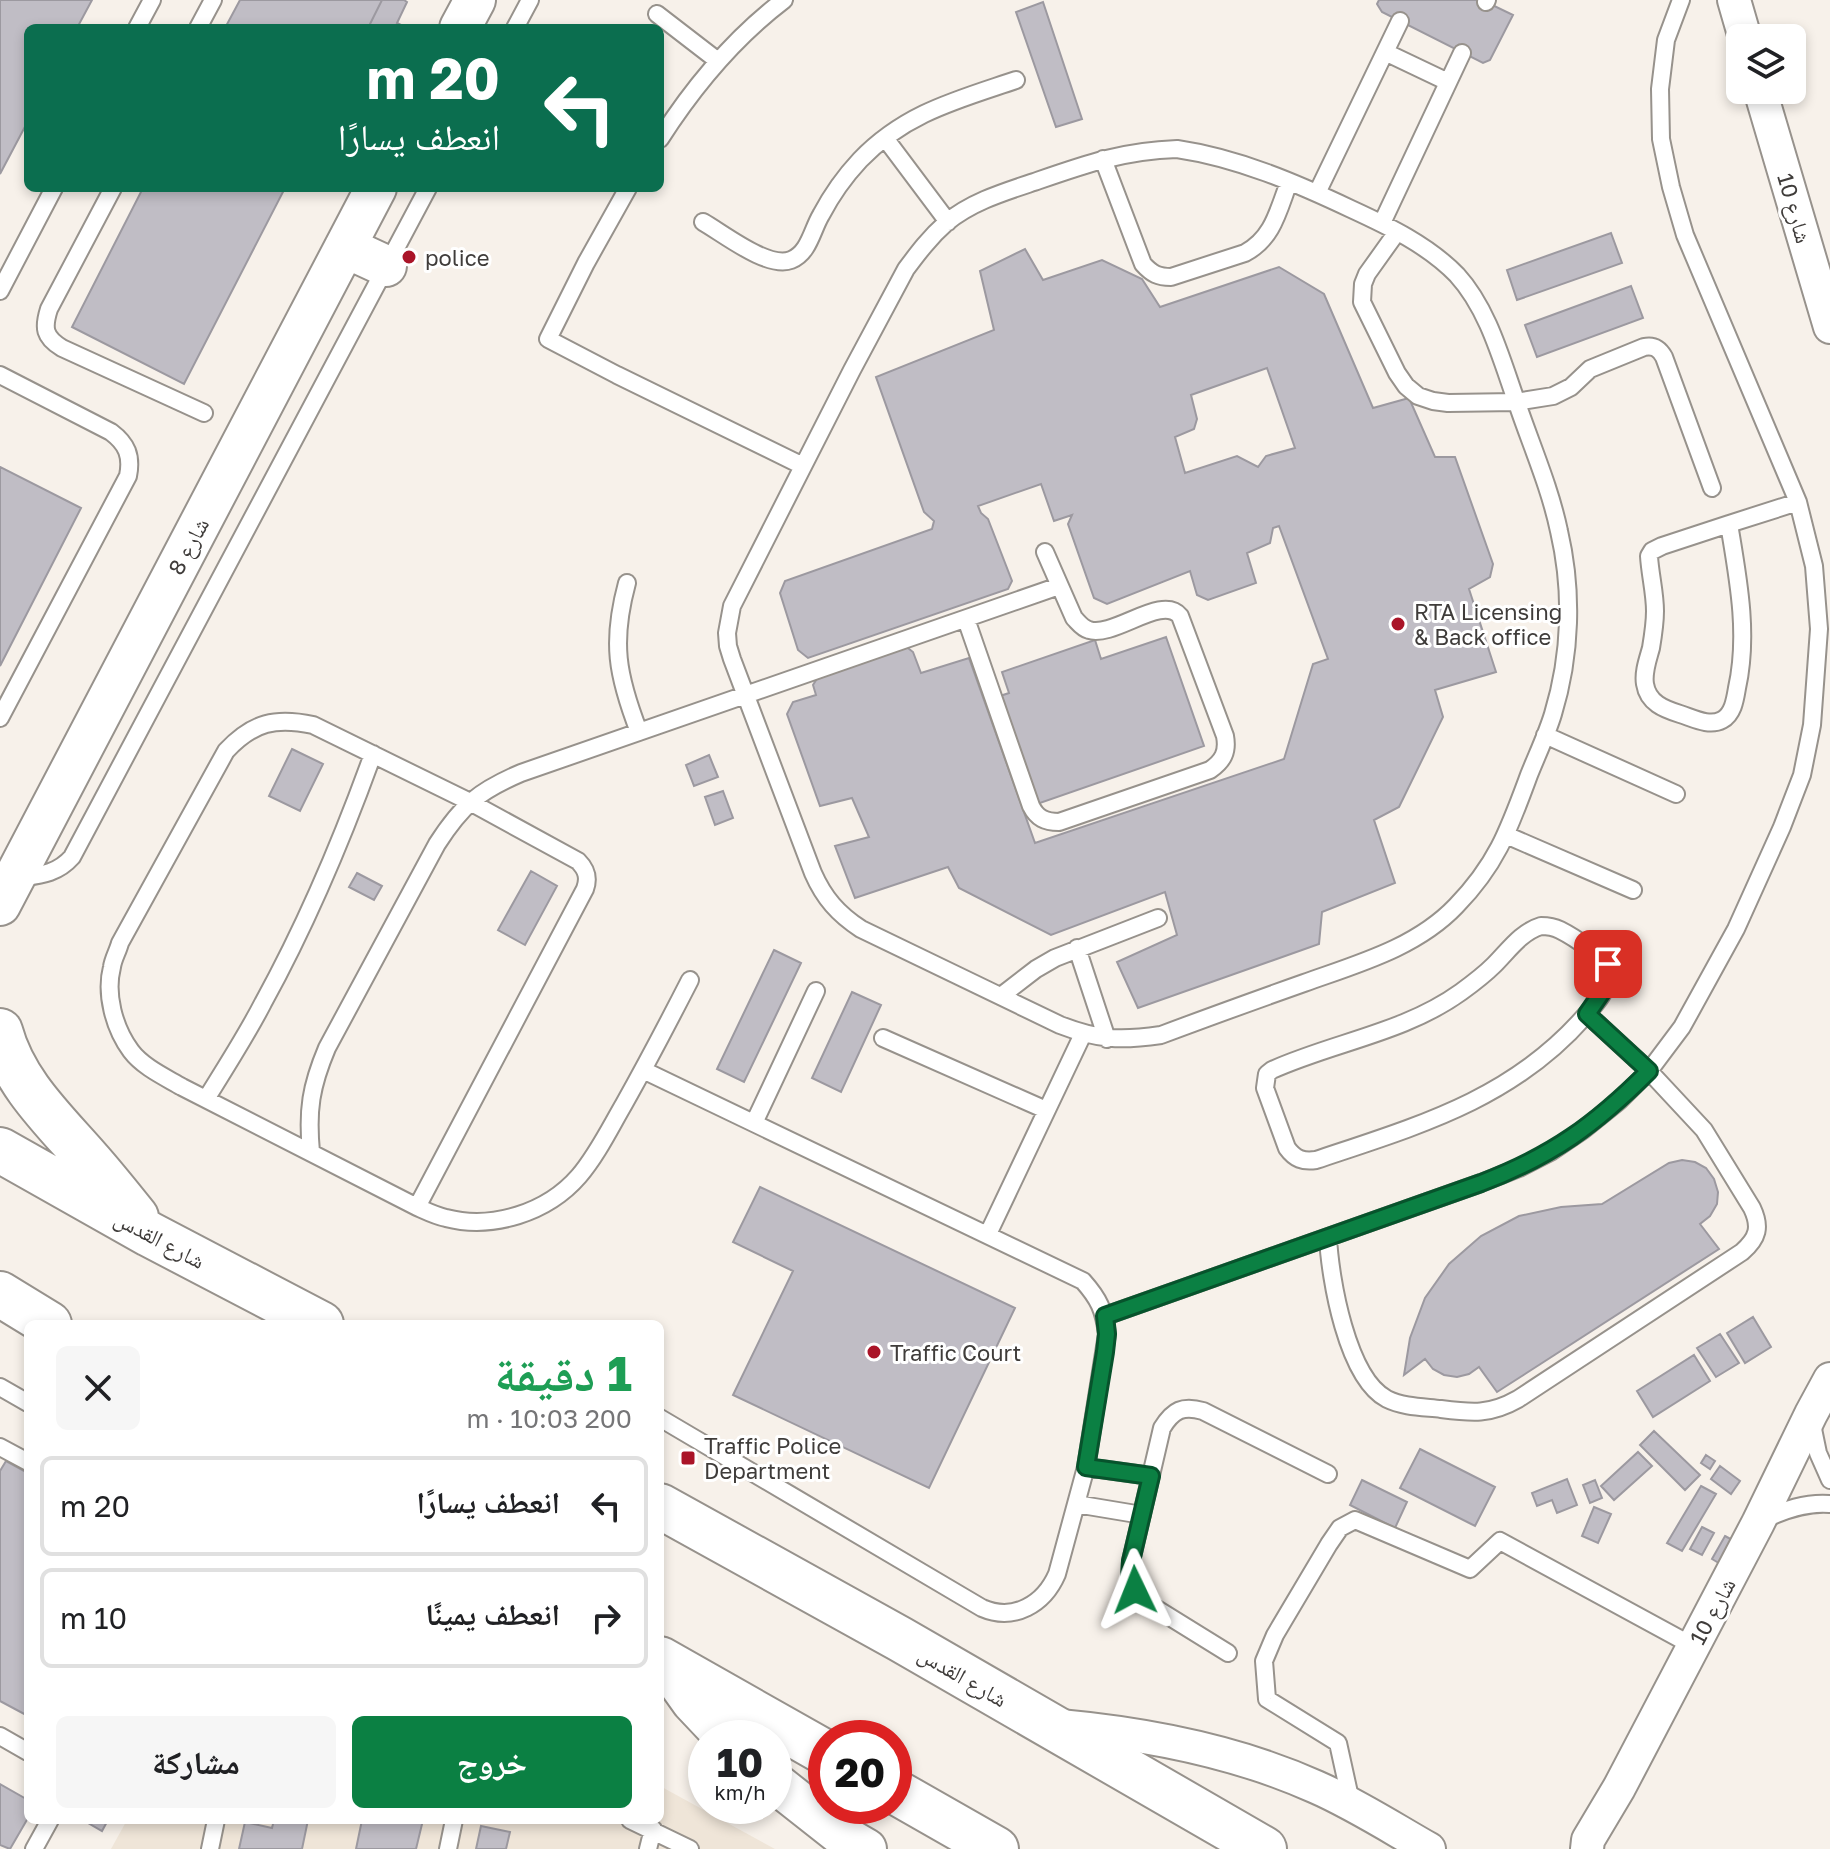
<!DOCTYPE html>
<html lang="ar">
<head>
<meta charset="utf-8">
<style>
  body { margin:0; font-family:"Golos Text","Noto Naskh Arabic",sans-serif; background:#f6f6f6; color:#202124; direction:rtl; height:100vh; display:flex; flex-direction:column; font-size:30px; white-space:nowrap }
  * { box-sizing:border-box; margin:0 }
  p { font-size:26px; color:#757577 }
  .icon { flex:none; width:44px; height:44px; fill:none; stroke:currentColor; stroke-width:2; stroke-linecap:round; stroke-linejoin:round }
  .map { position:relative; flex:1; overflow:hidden; direction:ltr }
  .panel { position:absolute; left:24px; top:1320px; width:640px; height:504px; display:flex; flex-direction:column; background:#fff; border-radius:12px; box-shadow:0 4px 12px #0003; direction:rtl }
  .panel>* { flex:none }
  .hud { position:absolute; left:24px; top:24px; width:640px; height:168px; border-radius:12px; box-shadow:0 4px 12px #0003; direction:rtl; background:#0b6e4f; color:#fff; overflow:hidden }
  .controls { position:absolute; left:1726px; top:24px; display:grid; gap:16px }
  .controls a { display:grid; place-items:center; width:80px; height:80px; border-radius:12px; background:#fff; box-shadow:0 4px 12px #0003; font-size:40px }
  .speed { position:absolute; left:688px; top:1720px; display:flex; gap:16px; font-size:40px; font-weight:700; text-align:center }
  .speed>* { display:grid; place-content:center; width:104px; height:104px; border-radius:50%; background:#fff; box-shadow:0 4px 12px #0003; line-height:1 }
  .speed small { font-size:20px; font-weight:400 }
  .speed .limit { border:12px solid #d22; background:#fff; color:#111 }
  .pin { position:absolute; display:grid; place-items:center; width:68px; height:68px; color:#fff; margin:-34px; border-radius:16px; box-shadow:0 4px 12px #0006 }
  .me { position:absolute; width:88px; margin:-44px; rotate:358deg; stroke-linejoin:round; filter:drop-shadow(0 0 6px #0008) }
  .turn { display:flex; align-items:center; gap:28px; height:168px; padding:0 32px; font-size:36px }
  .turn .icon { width:104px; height:104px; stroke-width:2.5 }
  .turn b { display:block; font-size:56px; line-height:68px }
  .round { display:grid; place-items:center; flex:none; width:84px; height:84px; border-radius:12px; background:#f6f6f6 }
  .summary { display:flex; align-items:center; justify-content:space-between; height:136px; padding:0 32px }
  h1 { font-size:48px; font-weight:700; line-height:60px; color:#1e9e55 }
  .button { display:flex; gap:16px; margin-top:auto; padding:16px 32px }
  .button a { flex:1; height:92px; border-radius:12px; background:#0b8043; color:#fff; font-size:32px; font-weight:700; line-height:92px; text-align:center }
  .button a+a { background:#f6f6f6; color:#202124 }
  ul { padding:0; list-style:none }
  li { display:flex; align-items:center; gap:24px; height:100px; margin:0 16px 12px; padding:0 16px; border:4px solid #e0e0e0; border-radius:12px }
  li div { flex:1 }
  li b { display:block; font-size:30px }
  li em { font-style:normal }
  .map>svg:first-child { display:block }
  .built { fill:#efe5d8 }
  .building { fill:#c0bdc5; stroke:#9c99a0; stroke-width:2; fill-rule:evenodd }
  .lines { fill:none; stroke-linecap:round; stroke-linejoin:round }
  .service-casing { stroke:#97928c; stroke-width:20 }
  .minor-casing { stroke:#97928c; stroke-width:36 }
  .tertiary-casing { stroke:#97928c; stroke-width:44 }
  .secondary-casing { stroke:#97928c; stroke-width:48 }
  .service { stroke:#fff; stroke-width:16 }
  .minor { stroke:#fff; stroke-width:32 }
  .tertiary { stroke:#fff; stroke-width:40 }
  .secondary { stroke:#fff; stroke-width:44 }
  .route-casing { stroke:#07532c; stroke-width:20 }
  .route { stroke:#0b8043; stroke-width:14 }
  .poi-dot { fill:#aa1428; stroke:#fff; stroke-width:3 }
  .labels { text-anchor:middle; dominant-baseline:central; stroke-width:6; stroke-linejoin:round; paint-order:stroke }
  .street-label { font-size:22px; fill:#3f3c3a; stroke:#fff }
  .poi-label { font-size:22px; fill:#3f3c3a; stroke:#fff; text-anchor:start }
</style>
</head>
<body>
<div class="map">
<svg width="1830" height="1849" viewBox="0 0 1830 1849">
  <rect width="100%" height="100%" fill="#f7f1ea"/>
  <path class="built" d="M660,1786L775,1849H111L127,1820H660Z"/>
  <path class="building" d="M0,0H92L77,28H28V121L0,174Z
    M240,0H382L368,28H225Z
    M382,0H404L407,2L397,23L407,28H368Z
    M1379,0H1482L1513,15L1490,60L1483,63L1382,12L1377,4Z
    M1043,2L1082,119L1056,127L1016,12Z
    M143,188H285L184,384L72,327Z
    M1611,233L1622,263L1517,300L1507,270Z
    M1025,249L1043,280L1102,260L1142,279L1160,307L1279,267L1324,294L1373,408L1409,398L1435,457H1455L1493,564L1490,577L1469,589L1496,672L1435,690L1443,717L1399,807L1374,820L1395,883L1322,912L1319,944L1138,1008L1117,962L1177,935L1165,892L1051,935L959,888L948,867L855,898L835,846L869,837L852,798L820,806L787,714L793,702L816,695L813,685L818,677L904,645L913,652L921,673L969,658L1035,843L1284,759L1313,664L1328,659L1279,526L1273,528L1270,543L1247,553L1256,583L1208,600L1197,595L1190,571L1107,604L1094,598L1068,524L1072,515L1054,521L1041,484L978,506L981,513L988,519L1012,581L1008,589L808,658L798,650L780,593L785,581L932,529L934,521L924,512L876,377L994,330L980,271ZM1267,368L1295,448L1266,456L1258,467L1237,456L1185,473L1175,437L1194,429L1197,419L1191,395Z
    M1631,286L1643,318L1537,357L1525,325Z
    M0,467L81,508L0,666Z
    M1166,637L1204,746L1037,804L1000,696L1009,693L1002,672L1095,640L1101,659Z
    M292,749L323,764L300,811L269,796Z
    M709,755L718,777L694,786L686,765Z
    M723,791L733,818L715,825L705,797Z
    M531,871L557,886L525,945L498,930Z
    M357,873L382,886L374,900L349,887Z
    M774,950L801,963L744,1082L717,1069Z
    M852,992L881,1005L841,1092L812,1078Z
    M1682,1160L1695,1162L1706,1168L1714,1179L1718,1192L1717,1204L1710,1216L1700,1224L1719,1249L1497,1392L1479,1367L1469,1374L1457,1377L1444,1375L1433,1369L1425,1359L1404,1375L1410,1338L1425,1298L1449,1264L1481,1236L1519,1216L1561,1207L1602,1204L1669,1163Z
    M760,1187L1015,1308L929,1488L733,1395L793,1271L733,1242Z
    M1753,1317L1771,1347L1745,1363L1727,1333Z
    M1720,1334L1739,1363L1716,1377L1697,1348Z
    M1694,1355L1710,1381L1653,1417L1637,1391Z
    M1654,1431L1700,1475L1685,1490L1640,1445Z
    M1420,1449L1495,1487L1475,1526L1400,1488Z
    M1638,1452L1652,1466L1614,1500L1601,1486Z
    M1706,1455L1715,1461L1710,1469L1701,1463Z
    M6,1461L28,1473V1716L0,1701V1471Z
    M1720,1466L1740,1481L1731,1494L1711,1479Z
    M1567,1479L1577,1505L1557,1513L1552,1500L1537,1506L1532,1493Z
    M1362,1480L1407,1502L1395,1528L1350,1505Z
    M1595,1480L1602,1498L1590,1503L1583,1485Z
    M1701,1486L1716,1494L1682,1551L1667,1543Z
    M1594,1507L1611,1514L1598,1543L1582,1536Z
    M1702,1527L1714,1533L1702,1555L1690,1549Z
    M1725,1536L1736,1542L1722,1565L1712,1559Z
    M0,1784L28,1800V1818L10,1849L0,1845Z
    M83,1820H108L102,1831Z
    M274,1820H308L302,1849H239L245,1822L272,1828Z
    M362,1820H423L416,1849H356Z
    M481,1826L510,1832L506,1849H476Z"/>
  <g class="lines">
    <g class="service-casing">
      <path id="service" d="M1486,2L1487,0
        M657,14L718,61
        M137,28L152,0
        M198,28L213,0
        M515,28L530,0
        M1385,52L1448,82
        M885,138L948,222
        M660,139C694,86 734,38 784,0
        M1177,149C1238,158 1296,183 1351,209C1388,226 1428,245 1457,275C1489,310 1502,362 1518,406C1532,447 1550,488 1559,531C1573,591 1571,655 1553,714C1547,734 1537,755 1529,775C1509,829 1497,864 1456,906C1416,948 1357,964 1304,983C1256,1000 1209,1017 1161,1035C1120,1041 1099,1040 1060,1025L861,929C838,914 824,898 813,873L732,659L728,646L727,633L732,606L852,370L906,269C918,253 930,237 946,223C971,202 1004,192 1034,182C1086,164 1122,151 1177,149Z
        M1103,159L1143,264C1152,274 1158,277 1171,277L1245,253C1273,238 1278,211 1289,182
        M113,188L49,309C43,328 44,337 62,348L204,413
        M628,188L586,263L548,339L617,375L803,466
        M1317,193L1400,21
        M703,222C724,234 768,269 791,260C809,253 812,230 821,215C831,196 845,176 860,160C905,113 957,100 1016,80
        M1382,223L1462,53
        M1397,232L1367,274L1363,284L1362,302L1397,373L1406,386L1418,396L1433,401L1448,403L1516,402L1553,396L1571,387L1590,369L1644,347C1653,345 1659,348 1664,357L1712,488
        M0,291L54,188
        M0,375L111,432C127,444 132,456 128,476L0,718
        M1729,524C1738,578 1749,634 1737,688C1735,700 1733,714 1722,720C1709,727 1693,718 1680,714C1664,709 1648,703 1645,684C1643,672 1648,659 1651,648C1653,636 1655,623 1655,611C1655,593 1650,574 1649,556L1652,551L1662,546Z
        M1729,524L1798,502
        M627,583C611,642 617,675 639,732
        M966,619L1031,806C1037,818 1045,822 1059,822L1210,770C1223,761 1228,752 1225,736L1180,616C1162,594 1114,638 1089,630C1082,628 1079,623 1074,618L1045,552
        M1545,735L1676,794
        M1506,835L1633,890
        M19,878C40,875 57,874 72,857L428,188
        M1541,926C1548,926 1554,927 1560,930C1574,937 1604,957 1610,970C1611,987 1595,1005 1584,1017C1511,1100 1417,1126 1316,1160C1303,1162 1295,1159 1287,1148L1265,1088L1267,1074L1272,1070C1334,1042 1404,1033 1461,992C1472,984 1484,975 1494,965C1509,950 1521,932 1541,926Z
        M1077,948L1107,1039
        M1001,996L1036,969L1055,958L1158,918
        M883,1038L1046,1110
        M643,1070L1083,1281C1099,1299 1104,1310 1107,1334L1086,1467L1057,1574C1044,1604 1014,1622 982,1608L660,1418
        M206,1099C226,1067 246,1036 263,1003C307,923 342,840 373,754
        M754,1123L816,991
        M311,1152C307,1110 311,1086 327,1048L437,844C462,805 479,791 521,773L1059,586
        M417,1207L585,889C589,878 587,870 578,861L470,802L313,725C276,717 253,722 226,751L120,943C118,951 113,959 112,967C105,994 114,1028 131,1051C143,1067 165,1077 182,1087L417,1207C426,1211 436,1216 446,1218C492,1230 547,1213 579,1176C597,1155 610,1128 624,1104C647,1063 669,1021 690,980
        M988,1234L1083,1034
        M1328,1237C1330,1279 1347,1378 1387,1399C1403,1407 1424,1407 1441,1409C1472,1413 1490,1415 1518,1399L1742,1252C1758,1238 1761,1227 1752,1208L1704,1130L1649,1071L1587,1014
        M1105,1316L1481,1183L1519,1168L1552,1151L1583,1130L1619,1101L1649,1071L1682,1027L1736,929L1782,827L1802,775L1812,725L1819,629L1814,566L1798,502L1685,235L1671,187L1661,139L1660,89L1666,40L1681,0
        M0,1387L28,1403
        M1812,1424L1818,1453L1830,1480
        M0,1447L28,1462
        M1086,1467L1151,1476
        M1076,1504L1142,1515
        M1763,1520C1784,1510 1806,1502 1830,1504
        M1228,1653L1144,1601C1134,1588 1130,1578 1131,1561L1162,1428C1173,1410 1183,1405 1203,1411L1328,1474
        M0,1736L28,1752
        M1351,1802L1338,1743L1267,1699L1264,1661L1275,1635L1329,1544L1340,1528L1355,1520L1470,1569L1500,1541L1693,1646
        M630,1820L690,1849
        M34,1849L50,1820
        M210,1849L216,1820
        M448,1849L454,1820
        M648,1849L653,1829"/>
    </g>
    <g class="minor-casing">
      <path id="minor" d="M1734,0L1745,38
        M1760,90L1830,327
        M1060,1726C1147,1734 1236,1751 1316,1787C1355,1804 1392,1828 1429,1849
        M1587,1849L1588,1840L1619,1788L1758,1523L1811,1414L1830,1379"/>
    </g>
    <g class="tertiary-casing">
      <path id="tertiary" d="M460,28L475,0
        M345,247L386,266
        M0,905L376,188
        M662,1660L692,1702L726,1738
        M774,1782L840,1834L866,1849"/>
    </g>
    <g class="secondary-casing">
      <path id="secondary" d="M0,1031C14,1083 53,1119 88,1159C104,1177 120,1197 136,1217
        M0,1150L149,1234L321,1324
        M0,1294L49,1324
        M660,1506L900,1639L1264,1849
        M660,1659L826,1753
        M894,1791L996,1849"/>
    </g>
    <use href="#service" class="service"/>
    <use href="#minor" class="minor"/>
    <use href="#tertiary" class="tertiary"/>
    <use href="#secondary" class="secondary"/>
  </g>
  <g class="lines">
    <g class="route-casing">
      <path id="route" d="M1135,1590L1130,1576L1131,1561L1151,1476L1086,1467L1105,1352L1107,1334L1105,1316L1481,1183C1552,1156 1595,1125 1649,1071L1587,1014L1609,982L1611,976L1608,964"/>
    </g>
    <use href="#route" class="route"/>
  </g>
  <g class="poi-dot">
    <circle cx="409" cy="257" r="8"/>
    <circle cx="1398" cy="624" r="8"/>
    <circle cx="874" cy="1352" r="8"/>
    <rect x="680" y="1450" width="16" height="16" rx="4"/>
  </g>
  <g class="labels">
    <g class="street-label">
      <text transform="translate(1795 208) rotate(74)">شارع 10</text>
      <text transform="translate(188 546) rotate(-62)">شارع 8</text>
      <text transform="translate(160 1239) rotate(28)">شارع القدس</text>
      <text transform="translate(1712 1611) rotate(-62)">شارع 10</text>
      <text transform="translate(963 1676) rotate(30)">شارع القدس</text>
    </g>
    <g class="poi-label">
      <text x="425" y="257">police</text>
      <text x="1414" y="611">RTA Licensing<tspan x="1414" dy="25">&amp; Back office</tspan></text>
      <text x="890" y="1352">Traffic Court</text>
      <text x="704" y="1445">Traffic Police<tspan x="704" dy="25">Department</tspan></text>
    </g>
  </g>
</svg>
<div class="controls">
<a><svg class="icon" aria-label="layers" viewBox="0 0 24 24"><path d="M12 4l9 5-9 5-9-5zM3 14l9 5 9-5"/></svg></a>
</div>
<div class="speed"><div>10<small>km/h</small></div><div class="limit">20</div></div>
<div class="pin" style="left:1608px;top:964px;background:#d93025"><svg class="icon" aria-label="arrive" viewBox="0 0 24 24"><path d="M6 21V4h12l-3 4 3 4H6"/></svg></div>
<svg class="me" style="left:1135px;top:1590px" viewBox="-20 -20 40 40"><path d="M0-17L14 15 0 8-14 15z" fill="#0b8043" stroke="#fff" stroke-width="4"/></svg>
<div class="hud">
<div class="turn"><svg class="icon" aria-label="left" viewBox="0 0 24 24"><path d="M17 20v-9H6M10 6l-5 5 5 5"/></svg><div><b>20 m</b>انعطف يسارًا</div></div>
</div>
<section class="panel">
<div class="summary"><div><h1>1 دقيقة</h1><p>200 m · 10:03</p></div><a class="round"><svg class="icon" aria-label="close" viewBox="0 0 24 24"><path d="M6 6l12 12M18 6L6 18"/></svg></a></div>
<ul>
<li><svg class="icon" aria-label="left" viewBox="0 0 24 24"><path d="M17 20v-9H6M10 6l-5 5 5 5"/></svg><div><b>انعطف يسارًا</b></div><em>20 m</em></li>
<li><svg class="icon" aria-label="right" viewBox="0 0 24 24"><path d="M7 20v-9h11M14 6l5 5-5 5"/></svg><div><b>انعطف يمينًا</b></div><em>10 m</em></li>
</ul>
<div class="button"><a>خروج</a><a>مشاركة</a></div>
</section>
</div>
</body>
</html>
